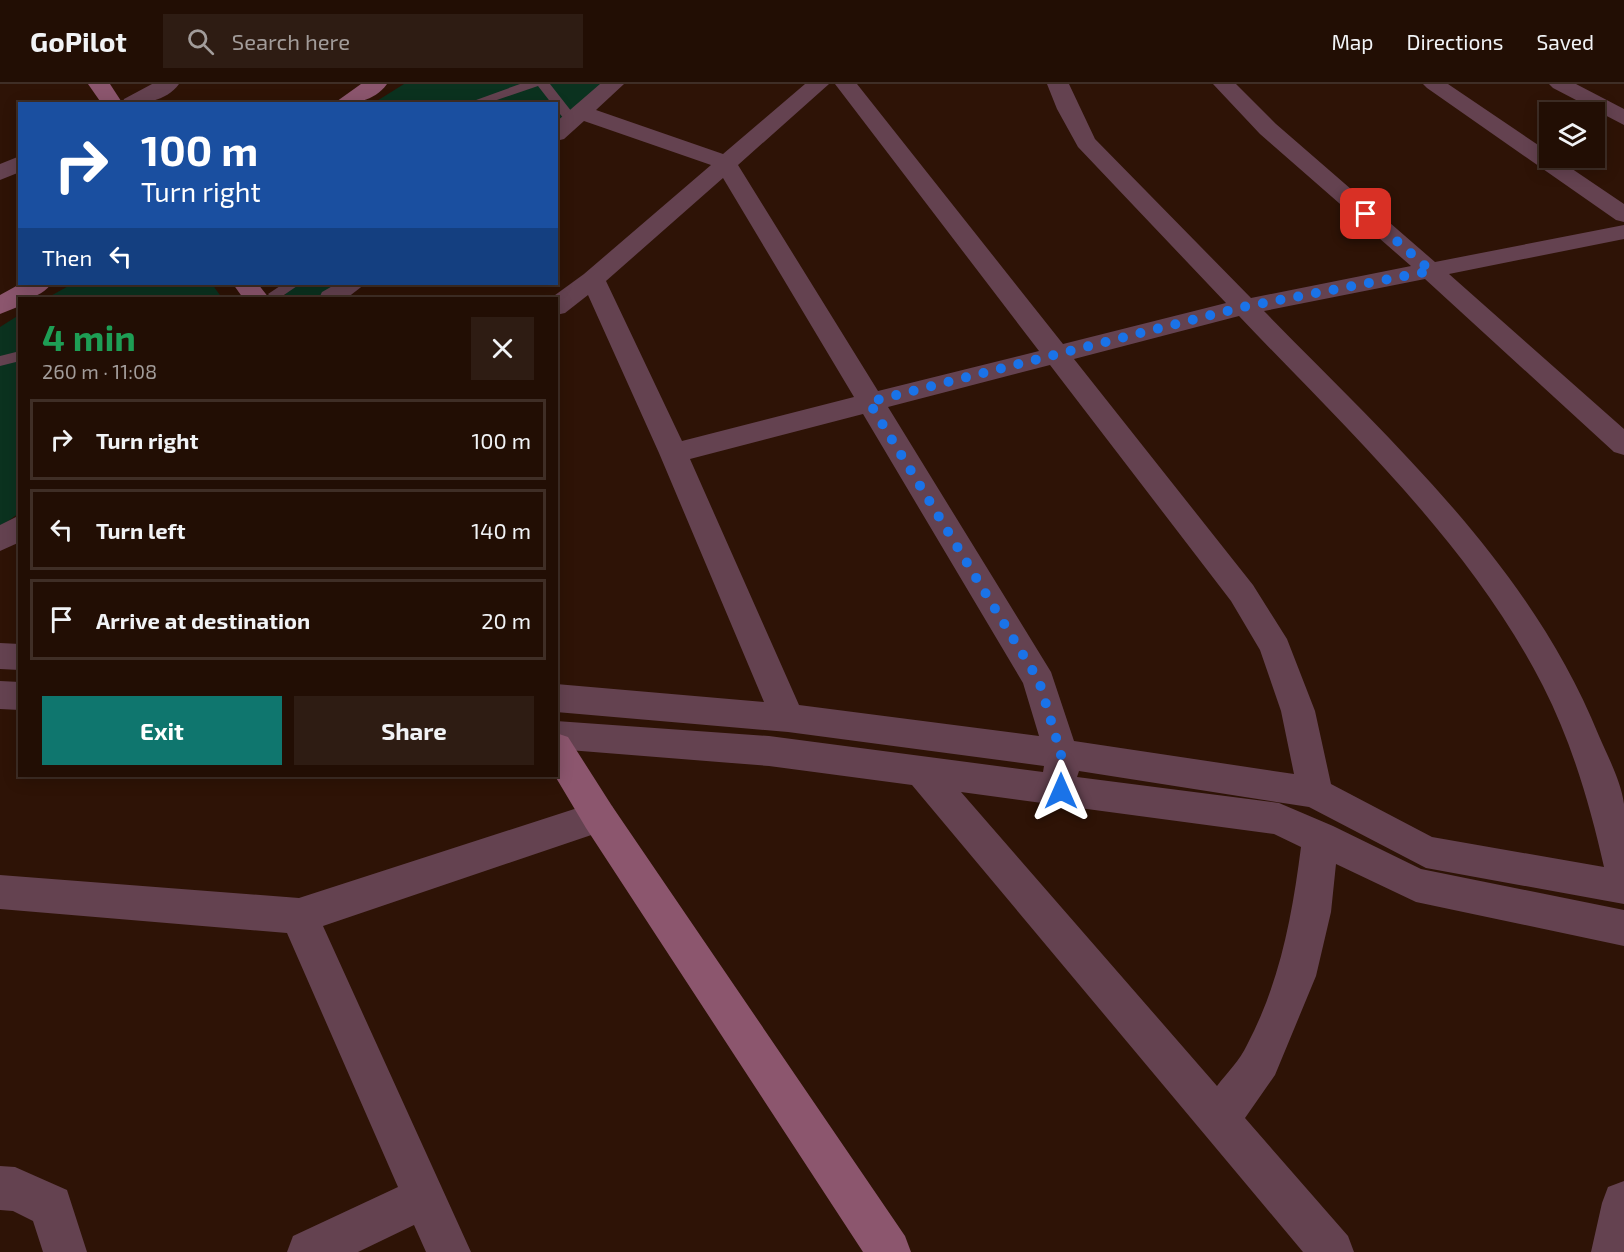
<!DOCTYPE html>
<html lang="en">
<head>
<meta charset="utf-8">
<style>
  body { margin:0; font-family:"Exo 2",sans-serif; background:#2e1c13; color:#f1f3f6; height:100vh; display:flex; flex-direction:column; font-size:22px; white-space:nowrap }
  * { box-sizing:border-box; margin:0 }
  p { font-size:20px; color:#a29c9a }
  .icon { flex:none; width:33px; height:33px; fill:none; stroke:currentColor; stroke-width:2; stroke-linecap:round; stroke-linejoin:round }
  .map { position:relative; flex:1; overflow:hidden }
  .sheet { position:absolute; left:18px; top:213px; width:540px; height:480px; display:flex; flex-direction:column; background:#220e04; border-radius:0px; box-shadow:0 3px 15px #0003,0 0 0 2px #3f2e26 }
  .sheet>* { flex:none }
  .banner { position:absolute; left:18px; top:18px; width:540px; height:183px; border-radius:0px; box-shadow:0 3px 15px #0003,0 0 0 2px #3f2e26; background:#1a4fa0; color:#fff; overflow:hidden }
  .controls { position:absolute; left:1539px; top:18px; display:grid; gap:12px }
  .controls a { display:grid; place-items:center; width:66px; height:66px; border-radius:0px; background:#220e04; box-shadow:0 3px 15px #0003,0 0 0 2px #3f2e26; font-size:30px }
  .pin { position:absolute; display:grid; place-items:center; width:51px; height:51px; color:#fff; margin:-26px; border-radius:12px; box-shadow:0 3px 9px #0006 }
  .me { position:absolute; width:66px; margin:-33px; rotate:0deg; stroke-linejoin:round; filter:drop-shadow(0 0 4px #0008) }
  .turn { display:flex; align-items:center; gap:21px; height:126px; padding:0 24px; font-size:27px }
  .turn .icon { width:78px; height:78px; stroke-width:2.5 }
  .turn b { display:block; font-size:42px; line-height:51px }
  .then { display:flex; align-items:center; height:57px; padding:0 24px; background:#0003; gap:12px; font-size:22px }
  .round { display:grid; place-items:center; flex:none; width:63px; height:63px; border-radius:0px; background:#2e1c13 }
  .headline { display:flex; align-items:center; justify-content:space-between; height:102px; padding:0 24px }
  h1 { font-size:36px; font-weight:700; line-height:45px; color:#1e9e55 }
  .action { display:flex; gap:12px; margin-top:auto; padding:12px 24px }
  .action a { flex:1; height:69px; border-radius:0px; background:#0f766e; color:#fff; font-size:24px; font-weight:700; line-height:69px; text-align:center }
  .action a+a { background:#2e1c13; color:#f1f3f6 }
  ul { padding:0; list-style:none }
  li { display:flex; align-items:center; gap:18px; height:81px; margin:0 12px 9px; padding:0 12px; border:3px solid #3f2e26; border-radius:0px }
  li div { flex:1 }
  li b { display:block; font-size:22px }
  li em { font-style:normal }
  header { display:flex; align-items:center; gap:36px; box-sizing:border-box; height:84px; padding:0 30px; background:#220e04; border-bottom:2px solid #3f2e26 }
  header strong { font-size:28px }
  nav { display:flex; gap:33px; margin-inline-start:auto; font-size:21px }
  .search { width:420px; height:54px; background:#2e1c13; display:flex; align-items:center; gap:15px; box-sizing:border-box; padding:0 21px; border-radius:0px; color:#a29c9a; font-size:22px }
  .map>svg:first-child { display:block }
  .green { fill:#0b321f }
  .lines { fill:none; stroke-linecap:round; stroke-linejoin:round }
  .lane { fill:#644250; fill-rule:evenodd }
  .street { fill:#644250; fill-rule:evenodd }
  .secondary { fill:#8c566e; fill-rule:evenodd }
  .route { stroke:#1a73e8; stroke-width:10; stroke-dasharray:0 18 }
</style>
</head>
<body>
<header>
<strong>GoPilot</strong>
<div class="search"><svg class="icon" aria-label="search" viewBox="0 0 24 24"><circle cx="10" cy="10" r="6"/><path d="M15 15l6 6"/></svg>Search here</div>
<nav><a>Map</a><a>Directions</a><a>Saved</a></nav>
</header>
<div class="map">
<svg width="1624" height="1168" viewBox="0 0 1624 1168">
  <rect width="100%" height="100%" fill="#2e1306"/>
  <path class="green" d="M404,0H604L557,41L556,20H372Z
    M72,200H212L222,214H47Z
    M277,200H338L317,214H288Z
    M19,231V429L0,443V243Z"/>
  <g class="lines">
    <path class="lane" d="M520,0H550L579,37L578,40H568L556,25V20H552L538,2L485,20H465Z
      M283,200H300L281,213H271L268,210Z
      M20,267V277L0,282V272Z"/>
    <path class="street" d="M152,0H179C166,18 142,20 122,20L124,15Z
      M600,0H624L596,26L723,70L805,0H829L738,81L878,307L1039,267L835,0H857L1063,260L1226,219L1078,63L1057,25L1047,0H1069L1095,55L1251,214L1411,182L1260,50L1213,0H1236L1276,40L1435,178L1624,141V155L1449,190L1624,345V371L1614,368L1425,195L1264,227C1390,356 1530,481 1599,652C1608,673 1621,697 1624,720C1624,752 1624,787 1624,820L1426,784L1309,723L1079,687L1077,693L1279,719L1333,742L1421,785L1624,826V862L1416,818L1336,780L1331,828L1316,892L1275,991L1245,1034L1348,1152L1354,1168H1303L912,701L769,682L556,665V637L769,652L1043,688L1044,682L788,648L556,628V600L764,618L659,369L588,211L565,229L556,231V214H551L584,190L711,81L584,37L564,55L556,57V38ZM723,94L854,313L682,357L606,197ZM1239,232C1348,347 1470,459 1543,602C1572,659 1590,721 1604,783L1432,753L1331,700L1315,627L1287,555L1253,501L1074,275ZM1050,281L1231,517L1260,566L1281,627L1294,690L1074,657L1051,588L888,323ZM863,330L1023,599L1039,652L799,621L690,375ZM961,708L1274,750L1301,763C1292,833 1280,898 1247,961C1240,976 1227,989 1217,1002Z
      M1423,0H1448L1550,69V74H1556L1624,120V138L1616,136L1427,4Z
      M1549,0H1576L1624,25V41L1553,4Z
      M20,72V88L0,96V80Z
      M336,200H365L347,214H319L322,208Z
      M20,431V458L0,467V441Z
      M0,559L20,560V586L0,585Z
      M0,597L20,598V626L0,625Z
      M599,717L612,722L617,733L612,744L323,842L471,1168H426L414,1141L358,1168H287L293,1152L398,1103L287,849L0,825V791L299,814Z
      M0,1082L15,1083L67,1106L87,1168H43L33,1137L13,1127L0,1126Z
      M1624,1097V1168H1591L1602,1119L1608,1103Z"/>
    <path class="secondary" d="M88,0H110L123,20H102Z
      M361,0H387C374,18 353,20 333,20Z
      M20,200H51C43,211 32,214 20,214V222L0,230V211Z
      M233,200H258L269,214H243Z
      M556,649L568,653L612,722L905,1152L911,1168H863L586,744L555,692Z"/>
  </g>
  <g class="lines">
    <path class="route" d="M1061,707V670L1039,597L869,318L1243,223L1431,187L1366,130"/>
  </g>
</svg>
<div class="controls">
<a><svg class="icon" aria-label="layers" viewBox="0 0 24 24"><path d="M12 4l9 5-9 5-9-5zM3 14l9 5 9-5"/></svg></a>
</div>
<div class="pin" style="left:1366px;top:130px;background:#d93025"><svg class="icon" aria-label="arrive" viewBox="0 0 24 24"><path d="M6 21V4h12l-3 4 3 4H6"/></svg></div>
<svg class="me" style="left:1061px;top:707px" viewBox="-20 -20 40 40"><path d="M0-17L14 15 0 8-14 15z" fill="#1a73e8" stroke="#fff" stroke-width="4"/></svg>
<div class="banner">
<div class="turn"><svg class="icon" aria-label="right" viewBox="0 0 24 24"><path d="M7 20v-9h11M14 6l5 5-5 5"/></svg><div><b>100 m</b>Turn right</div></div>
<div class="then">Then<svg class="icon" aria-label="left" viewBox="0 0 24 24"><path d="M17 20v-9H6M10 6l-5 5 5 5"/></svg></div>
</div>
<section class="sheet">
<div class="headline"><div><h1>4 min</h1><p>260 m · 11:08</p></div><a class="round"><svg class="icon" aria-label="close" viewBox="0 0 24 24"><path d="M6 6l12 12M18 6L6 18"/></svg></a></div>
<ul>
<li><svg class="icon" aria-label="right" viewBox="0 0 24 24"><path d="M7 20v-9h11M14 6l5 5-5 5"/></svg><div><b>Turn right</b></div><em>100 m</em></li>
<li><svg class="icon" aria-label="left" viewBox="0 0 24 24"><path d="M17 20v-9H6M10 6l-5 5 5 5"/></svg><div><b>Turn left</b></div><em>140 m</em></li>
<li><svg class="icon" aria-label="arrive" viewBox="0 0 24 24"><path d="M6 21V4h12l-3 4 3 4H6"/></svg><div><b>Arrive at destination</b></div><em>20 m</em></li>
</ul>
<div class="action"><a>Exit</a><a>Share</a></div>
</section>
</div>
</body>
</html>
